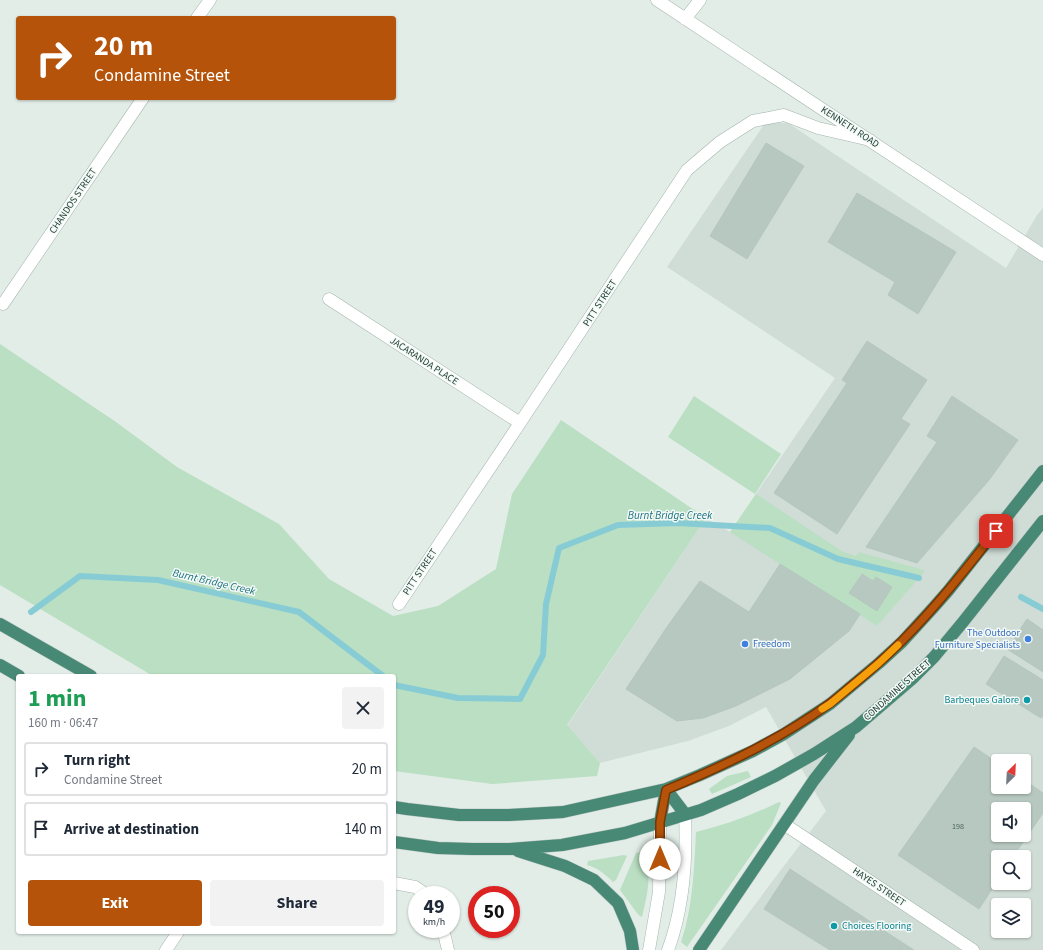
<!DOCTYPE html>
<html lang="en">
<head>
<meta charset="utf-8">
<style>
  body { margin:0; font-family:"Source Sans 3",sans-serif; background:#f2f2f3; color:#1f2937; height:100vh; display:flex; flex-direction:column; font-size:15px; white-space:nowrap }
  * { box-sizing:border-box; margin:0 }
  p { font-size:13px; color:#747a83 }
  .icon { flex:none; width:22px; height:22px; fill:none; stroke:currentColor; stroke-width:2; stroke-linecap:round; stroke-linejoin:round }
  .map { position:relative; flex:1; overflow:hidden }
  .side { position:absolute; left:16px; top:674px; width:380px; height:260px; display:flex; flex-direction:column; background:#fff; border-radius:4px; box-shadow:0 1px 3px #0004 }
  .side>* { flex:none }
  .top-card { position:absolute; left:16px; top:16px; width:380px; height:84px; border-radius:4px; box-shadow:0 1px 3px #0004; background:#b45309; color:#fff; overflow:hidden }
  .needle { width:26px; rotate:24deg }
  .buttons { position:absolute; left:991px; top:754px; display:grid; gap:8px }
  .buttons a { display:grid; place-items:center; width:40px; height:40px; border-radius:4px; background:#fff; box-shadow:0 1px 3px #0004; font-size:20px }
  .speed { position:absolute; left:408px; top:886px; display:flex; gap:8px; font-size:20px; font-weight:700; text-align:center }
  .speed>* { display:grid; place-content:center; width:52px; height:52px; border-radius:50%; background:#fff; box-shadow:0 1px 3px #0004; line-height:1 }
  .speed small { font-size:10px; font-weight:400 }
  .speed .limit { border:6px solid #d22; background:#fff; color:#111 }
  .pin { position:absolute; display:grid; place-items:center; width:34px; height:34px; color:#fff; margin:-17px; border-radius:8px; box-shadow:0 2px 6px #0006 }
  .me { position:absolute; width:44px; margin:-22px; rotate:0deg; stroke-linejoin:round; filter:drop-shadow(0 0 3px #0008) }
  .turn { display:flex; align-items:center; gap:14px; height:84px; padding:0 12px; font-size:18px }
  .turn .icon { width:52px; height:52px; stroke-width:2.5 }
  .turn b { display:block; font-size:28px; line-height:34px }
  .round { display:grid; place-items:center; flex:none; width:42px; height:42px; border-radius:4px; background:#f2f2f3 }
  .summary { display:flex; align-items:center; justify-content:space-between; height:68px; padding:0 12px }
  h1 { font-size:24px; font-weight:700; line-height:30px; color:#1e9e55 }
  .button { display:flex; gap:8px; margin-top:auto; padding:8px 12px }
  .button a { flex:1; height:46px; border-radius:4px; background:#b45309; color:#fff; font-size:16px; font-weight:700; line-height:46px; text-align:center }
  .button a+a { background:#f2f2f3; color:#1f2937 }
  ul { padding:0; list-style:none }
  li { display:flex; align-items:center; gap:12px; height:54px; margin:0 8px 6px; padding:0 4px; border:2px solid #e0e1e3; border-radius:4px }
  li div { flex:1 }
  li b { display:block; font-size:15px }
  li em { font-style:normal }
  .map>svg:first-child { display:block }
  .built { fill:#d0ddd6; fill-rule:evenodd }
  .green { fill:#badfc2; fill-rule:evenodd }
  .lines { fill:none; stroke-linecap:round; stroke-linejoin:round }
  .stream { stroke:#87ccd5; stroke-width:6 }
  .building { fill:#b7c8c0; stroke:#b4c7be; fill-rule:evenodd }
  .service-casing { stroke:#a4b5ae; stroke-width:13 }
  .minor-casing { stroke:#a4b5ae; stroke-width:13 }
  .secondary-casing { stroke:#a0b9af; stroke-width:13 }
  .trunk-casing { stroke:#c1c9c7; stroke-width:13 }
  .service { stroke:#fff; stroke-width:12 }
  .minor { stroke:#fff; stroke-width:12 }
  .secondary { stroke:#fff; stroke-width:12 }
  .trunk { stroke:#488976; stroke-width:12 }
  .route-casing { stroke:#753606; stroke-width:10 }
  .route { stroke:#b45309; stroke-width:7 }
  .slow { stroke:#f59e0b; stroke-width:7 }
  .shop-dot { fill:#3f7fe0; stroke:#f3f9f6; stroke-width:1.5 }
  .culture-dot { fill:#0f9aa8; stroke:#f3f9f6; stroke-width:1.5 }
  .labels { text-anchor:middle; dominant-baseline:central; stroke-width:3; stroke-linejoin:round; paint-order:stroke }
  .number-label { font-size:8px; fill:#466158 }
  .street-label { font-size:10px; fill:#213f36; stroke:#f3f9f6 }
  .shop-label { font-size:10px; fill:#366cbe; stroke:#f3f9f6; text-anchor:end }
  .culture-label { font-size:10px; fill:#0d838f; stroke:#f3f9f6; text-anchor:end }
  .water-label { font-size:11px; font-style:italic; fill:#18717e; stroke:#f3f9f6 }
</style>
</head>
<body>
<div class="map">
<svg width="1043" height="950" viewBox="0 0 1043 950">
  <rect width="100%" height="100%" fill="#e2ede7"/>
  <path class="built" d="M765,123H788L1006,268L1037,215L1043,208V950H721L780,871L826,811L766,707L729,726L688,741L600,763L567,726L706,518L730,532L835,378L667,267ZM998,761H1024V787H998ZM998,809H1024V835H998ZM998,857H1024V883H998ZM998,905H1024V931H998Z"/>
  <path class="green" d="M0,344L116,422L177,467L279,524L329,579L393,616L438,606L496,569L512,494L561,420L706,518L567,725L600,763L597,776L492,784L394,771V676H153L0,585Z
    M694,396L781,454L755,494L668,437Z
    M756,494L843,552L856,556L859,552L917,568L925,571L877,626L730,532ZM861,574L873,581L876,577L892,587L877,611L849,593Z
    M748,771L751,777L712,794L709,789L727,776Z
    M779,802L781,803L772,825L687,947L681,942C693,907 694,869 696,832C725,825 753,815 779,802Z
    M646,852C651,878 648,892 642,917L640,916L637,913L620,890L636,853Z
    M624,855L627,856L616,880L613,882C605,874 598,868 587,865L588,861Z"/>
  <g class="lines">
    <path class="stream" d="M1021,597L1043,609
      M31,612L80,576L158,580L299,612L383,676
      M394,685L458,698L520,699L543,655L546,604L559,548L618,525L677,523L770,528L838,559L919,578"/>
  </g>
  <path class="building" d="M766,143L804,166L747,259L710,236Z
    M857,193L956,252L918,314L888,295L895,282L828,242Z
    M867,341L927,380L901,419L910,424L837,534L774,493L847,383L842,380Z
    M952,396L1018,440L989,480L917,563L866,547L937,442L927,436Z
    M780,564L860,614L849,631L790,679L736,706L703,718L677,721L626,689L667,627L700,581L749,612Z
    M862,574L873,581L876,577L892,587L877,611L849,593Z
    M1027,619L1043,630V672L1007,649Z
    M1004,656L1043,680V716L1041,718L986,684Z
    M974,747L998,763V787H1024V780L1043,793V813L1013,857H998V880L979,909L898,855ZM998,809H1024V835H998Z
    M790,869L903,943L899,950H830L764,909Z
    M903,943L914,950H899Z"/>
  <g class="lines">
    <g class="service-casing">
      <path id="service" d="M394,883L415,887L427,895
        M443,929L448,950"/>
    </g>
    <g class="minor-casing">
      <path id="minor" d="M657,0L1043,255
        M197,18L210,0
        M685,19L700,0
        M329,299L520,423
        M3,304L143,98
        M399,604L520,423L687,170L720,142L753,121L784,115L818,128L870,140
        M784,824L973,950
        M166,950L178,932"/>
    </g>
    <g class="secondary-casing">
      <path id="secondary" d="M649,950L659,892L660,822
        M668,950C684,907 687,860 685,814"/>
    </g>
    <g class="trunk-casing">
      <path id="trunk" d="M0,624L91,676
        M0,665L19,676
        M666,789L685,814
        M394,807L407,809L459,815H509L563,812L666,789L700,775L753,751L784,734L830,704L879,663L902,642L933,608L948,591L1043,471
        M660,822L666,789
        M394,842L438,848L472,849H510L562,845L625,833L701,810L738,794L775,776L814,754L856,727L912,679L934,657L963,622L1043,521
        M518,851L565,866L594,880L618,903L630,931L633,950
        M699,950L814,780L849,735"/>
    </g>
    <use href="#service" class="service"/>
    <use href="#minor" class="minor"/>
    <use href="#secondary" class="secondary"/>
    <use href="#trunk" class="trunk"/>
  </g>
  <g class="lines">
    <g class="route-casing">
      <path id="route" d="M660,859V822L666,790C723,766 779,740 829,704C838,698 846,690 855,683C871,670 887,656 902,641C936,607 966,569 996,531"/>
    </g>
    <use href="#route" class="route"/>
    <path class="slow" d="M822,709L830,704L879,663L898,645"/>
  </g>
  <g class="shop-dot">
    <circle cx="1028" cy="639" r="4"/>
    <circle cx="745" cy="644" r="4"/>
  </g>
  <g class="culture-dot">
    <circle cx="1027" cy="700" r="4"/>
    <circle cx="834" cy="926" r="4"/>
  </g>
  <g class="labels">
    <g class="number-label">
      <text x="958" y="826">198</text>
    </g>
    <g class="street-label">
      <text transform="translate(850 127) rotate(33)">KENNETH ROAD</text>
      <text transform="translate(73 201) rotate(-56)">CHANDOS STREET</text>
      <text transform="translate(600 303) rotate(-57)">PITT STREET</text>
      <text transform="translate(424 361) rotate(33)">JACARANDA PLACE</text>
      <text transform="translate(420 572) rotate(-56)">PITT STREET</text>
      <text transform="translate(897 690) rotate(-42)">CONDAMINE STREET</text>
      <text transform="translate(879 887) rotate(34)">HAYES STREET</text>
    </g>
    <g class="shop-label">
      <text x="1020" y="633">The Outdoor<tspan x="1020" dy="12">Furniture Specialists</tspan></text>
      <text x="753" y="644" text-anchor="start">Freedom</text>
    </g>
    <g class="culture-label">
      <text x="1019" y="700">Barbeques Galore</text>
      <text x="842" y="926" text-anchor="start">Choices Flooring</text>
    </g>
    <g class="water-label">
      <text x="670" y="515">Burnt Bridge Creek</text>
      <text transform="translate(214 582) rotate(13)">Burnt Bridge Creek</text>
    </g>
  </g>
</svg>
<div class="buttons">
<a><svg class="needle" viewBox="-14 -14 28 28"><path d="M0-13l5 13h-10z" fill="#e53935"/><path d="M0 13l5-13h-10z" fill="#747a83"/></svg></a>
<a><svg class="icon" aria-label="sound" viewBox="0 0 24 24"><path d="M4 9h4l5-4v14l-5-4H4zM17 9q2 3 0 6"/></svg></a>
<a><svg class="icon" aria-label="search" viewBox="0 0 24 24"><circle cx="10" cy="10" r="6"/><path d="M15 15l6 6"/></svg></a>
<a><svg class="icon" aria-label="layers" viewBox="0 0 24 24"><path d="M12 4l9 5-9 5-9-5zM3 14l9 5 9-5"/></svg></a>
</div>
<div class="speed"><div>49<small>km/h</small></div><div class="limit">50</div></div>
<div class="pin" style="left:996px;top:531px;background:#d93025"><svg class="icon" aria-label="arrive" viewBox="0 0 24 24"><path d="M6 21V4h12l-3 4 3 4H6"/></svg></div>
<svg class="me" style="left:660px;top:859px" viewBox="-20 -20 40 40"><circle r="19" fill="#fff"/><path d="M0-13L10 11 0 6-10 11z" fill="#b45309"/></svg>
<div class="top-card">
<div class="turn"><svg class="icon" aria-label="right" viewBox="0 0 24 24"><path d="M7 20v-9h11M14 6l5 5-5 5"/></svg><div><b>20 m</b>Condamine Street</div></div>
</div>
<section class="side">
<div class="summary"><div><h1>1 min</h1><p>160 m · 06:47</p></div><a class="round"><svg class="icon" aria-label="close" viewBox="0 0 24 24"><path d="M6 6l12 12M18 6L6 18"/></svg></a></div>
<ul>
<li><svg class="icon" aria-label="right" viewBox="0 0 24 24"><path d="M7 20v-9h11M14 6l5 5-5 5"/></svg><div><b>Turn right</b><p>Condamine Street</p></div><em>20 m</em></li>
<li><svg class="icon" aria-label="arrive" viewBox="0 0 24 24"><path d="M6 21V4h12l-3 4 3 4H6"/></svg><div><b>Arrive at destination</b></div><em>140 m</em></li>
</ul>
<div class="button"><a>Exit</a><a>Share</a></div>
</section>
</div>
</body>
</html>
